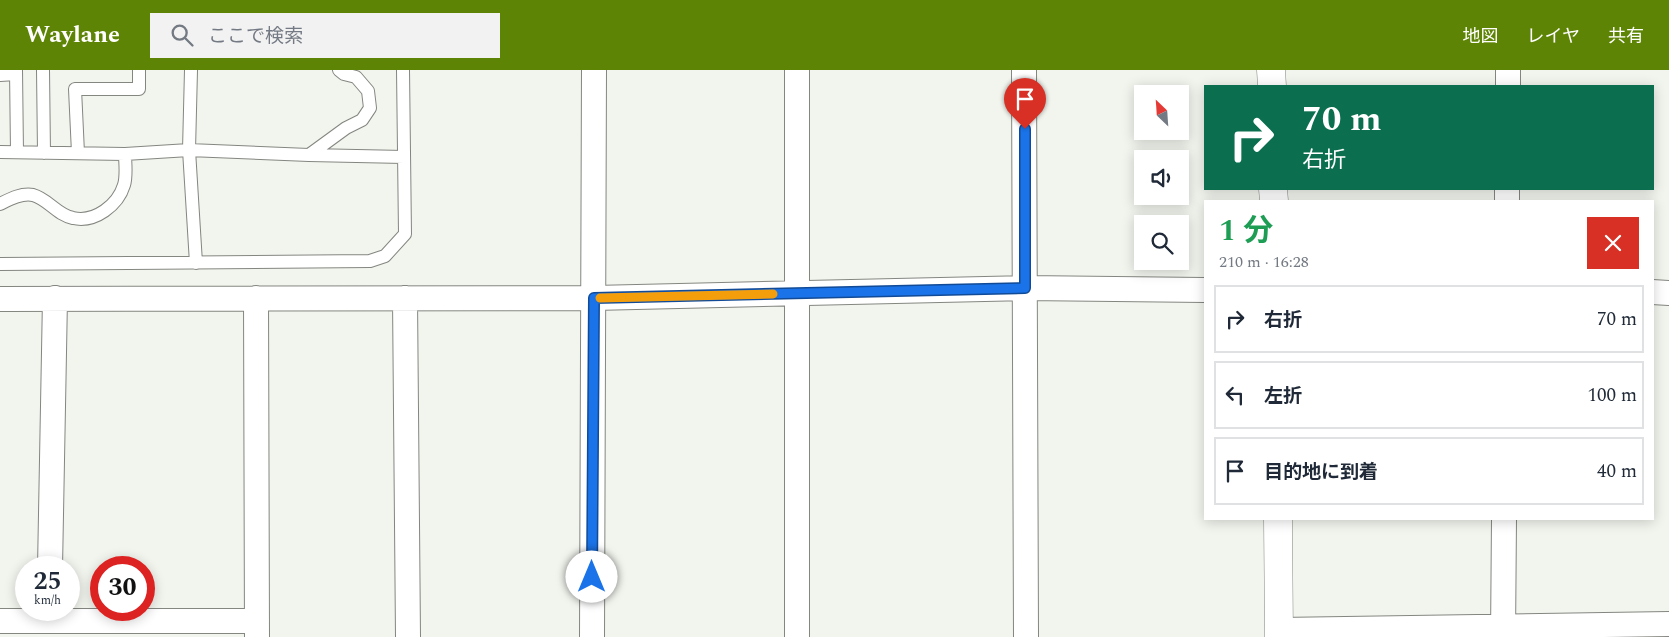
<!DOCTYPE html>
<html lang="ja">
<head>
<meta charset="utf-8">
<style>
  body { margin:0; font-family:Spectral,"Noto Sans JP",serif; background:#f2f2f3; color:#1f2937; height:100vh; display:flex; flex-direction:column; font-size:19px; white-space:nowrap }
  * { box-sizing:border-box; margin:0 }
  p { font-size:16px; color:#747a83 }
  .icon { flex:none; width:28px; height:28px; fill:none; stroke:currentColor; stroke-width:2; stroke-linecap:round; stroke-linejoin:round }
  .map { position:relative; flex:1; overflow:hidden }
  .panel { position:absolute; left:1204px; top:130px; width:450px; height:320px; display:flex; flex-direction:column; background:#fff; border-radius:0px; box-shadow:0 2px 12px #0003 }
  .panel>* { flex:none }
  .hud { position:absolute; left:1204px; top:15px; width:450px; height:105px; border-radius:0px; box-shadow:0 2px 12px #0003; background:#0b6e4f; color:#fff; overflow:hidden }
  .needle { width:32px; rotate:335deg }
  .buttons { position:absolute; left:1134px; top:15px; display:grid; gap:10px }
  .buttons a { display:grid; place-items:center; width:55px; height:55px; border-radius:0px; background:#fff; box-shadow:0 2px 12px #0003; font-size:25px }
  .speed { position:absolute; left:15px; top:486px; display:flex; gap:10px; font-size:25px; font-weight:700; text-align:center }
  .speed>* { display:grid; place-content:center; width:65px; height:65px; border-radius:50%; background:#fff; box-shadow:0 2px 12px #0003; line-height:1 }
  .speed small { font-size:12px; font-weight:400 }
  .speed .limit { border:8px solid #d22; background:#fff; color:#111 }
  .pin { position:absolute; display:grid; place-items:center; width:42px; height:42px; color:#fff; margin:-51px -21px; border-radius:50% 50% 50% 0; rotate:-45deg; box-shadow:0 0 5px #0007 }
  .pin .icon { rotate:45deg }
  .me { position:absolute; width:55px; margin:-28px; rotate:0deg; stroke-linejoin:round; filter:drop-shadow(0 0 4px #0008) }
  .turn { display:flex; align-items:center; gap:18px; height:105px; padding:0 15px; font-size:22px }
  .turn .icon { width:65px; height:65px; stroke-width:2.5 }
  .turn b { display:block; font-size:35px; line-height:42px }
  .round { display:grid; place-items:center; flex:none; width:52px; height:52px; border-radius:0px; background:#f2f2f3 }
  .summary { display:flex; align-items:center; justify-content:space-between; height:85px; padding:0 15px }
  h1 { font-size:30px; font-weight:700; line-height:38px; color:#1e9e55 }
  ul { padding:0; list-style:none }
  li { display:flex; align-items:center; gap:15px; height:68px; margin:0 10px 8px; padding:0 5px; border:2px solid #e0e1e3; border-radius:0px }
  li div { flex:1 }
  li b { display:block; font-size:19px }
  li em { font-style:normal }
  header { display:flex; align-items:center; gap:30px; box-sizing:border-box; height:70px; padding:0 25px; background:#5d8405; color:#fff }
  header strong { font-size:24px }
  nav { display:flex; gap:28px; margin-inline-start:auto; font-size:18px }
  .search { width:350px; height:45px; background:#f2f2f3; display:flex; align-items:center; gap:12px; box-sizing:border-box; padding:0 18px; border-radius:0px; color:#747a83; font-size:19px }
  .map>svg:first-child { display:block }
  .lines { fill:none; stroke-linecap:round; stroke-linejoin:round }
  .lane-casing { stroke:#848780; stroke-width:14 }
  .street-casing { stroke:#848780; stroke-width:26 }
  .secondary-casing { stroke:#848780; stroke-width:29 }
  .lane { stroke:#fff; stroke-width:12 }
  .street { stroke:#fff; stroke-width:24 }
  .secondary { stroke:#fff; stroke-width:28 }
  .route-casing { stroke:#114b97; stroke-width:12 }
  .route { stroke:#1a73e8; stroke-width:9 }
  .slow { stroke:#f59e0b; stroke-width:9 }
</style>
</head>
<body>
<header>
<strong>Waylane</strong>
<div class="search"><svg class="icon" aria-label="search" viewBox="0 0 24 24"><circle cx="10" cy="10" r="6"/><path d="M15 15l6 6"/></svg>ここで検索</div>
<nav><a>地図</a><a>レイヤ</a><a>共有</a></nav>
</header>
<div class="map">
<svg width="1669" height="567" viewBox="0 0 1669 567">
  <rect width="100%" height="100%" fill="#f2f5ee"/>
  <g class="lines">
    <g class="lane-casing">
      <path id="lane" d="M16,0L17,82
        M43,0L44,83
        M191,0L189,80L196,193
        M0,5L16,4
        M0,82L125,84L189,80L309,85L404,87
        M78,83L75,19H139V0
        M309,85L346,58L362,50L370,38L368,21L356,7L344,4L339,0
        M0,134C10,129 21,123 33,125C48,129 57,145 73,148C95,153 118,135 124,115C127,105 125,93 125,84
        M0,194L370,191L385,186L405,164L403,0"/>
    </g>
    <g class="street-casing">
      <path id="street" d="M797,0V567
        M1024,0L1026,567
        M1508,16V0
        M1507,131V119
        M1652,222L1669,223
        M256,228L257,567
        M405,228L408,567
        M0,229L594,228L1025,218L1205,220
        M50,498L55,228
        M0,551H257
        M1279,560L1669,554
        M592,567L594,0
        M1503,567L1504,449"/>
    </g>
    <g class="secondary-casing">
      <path id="secondary" d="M1271,0L1272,16
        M1273,119L1274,131
        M1278,449L1279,567"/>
    </g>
    <use href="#lane" class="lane"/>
    <use href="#street" class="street"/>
    <use href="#secondary" class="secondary"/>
  </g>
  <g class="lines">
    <g class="route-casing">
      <path id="route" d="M592,507L594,228L1025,218V59"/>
    </g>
    <use href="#route" class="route"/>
    <path class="slow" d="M600,228L773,224"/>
  </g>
</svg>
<div class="buttons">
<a><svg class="needle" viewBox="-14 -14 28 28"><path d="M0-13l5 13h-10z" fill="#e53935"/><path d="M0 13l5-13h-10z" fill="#747a83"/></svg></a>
<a><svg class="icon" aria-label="sound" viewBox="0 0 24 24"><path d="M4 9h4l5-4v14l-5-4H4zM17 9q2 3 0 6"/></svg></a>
<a><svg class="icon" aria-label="search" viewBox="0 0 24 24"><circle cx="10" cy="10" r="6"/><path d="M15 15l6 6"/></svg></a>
</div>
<div class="speed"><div>25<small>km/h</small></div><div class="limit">30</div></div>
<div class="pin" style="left:1025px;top:59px;background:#d93025"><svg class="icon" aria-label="arrive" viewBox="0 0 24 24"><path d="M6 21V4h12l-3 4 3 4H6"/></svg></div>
<svg class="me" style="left:592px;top:507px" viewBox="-20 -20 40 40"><circle r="19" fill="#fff"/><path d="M0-13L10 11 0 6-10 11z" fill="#1a73e8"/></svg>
<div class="hud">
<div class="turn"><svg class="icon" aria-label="right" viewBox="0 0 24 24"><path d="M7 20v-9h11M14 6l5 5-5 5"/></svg><div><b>70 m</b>右折</div></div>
</div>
<section class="panel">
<div class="summary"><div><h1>1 分</h1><p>210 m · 16:28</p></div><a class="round" style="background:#d93025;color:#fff"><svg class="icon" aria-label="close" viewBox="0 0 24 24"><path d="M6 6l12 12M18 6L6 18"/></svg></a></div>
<ul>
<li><svg class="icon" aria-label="right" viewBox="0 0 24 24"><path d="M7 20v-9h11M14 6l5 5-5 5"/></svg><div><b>右折</b></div><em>70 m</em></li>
<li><svg class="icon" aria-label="left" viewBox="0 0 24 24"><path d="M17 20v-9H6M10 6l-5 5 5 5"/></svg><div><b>左折</b></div><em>100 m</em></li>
<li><svg class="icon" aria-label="arrive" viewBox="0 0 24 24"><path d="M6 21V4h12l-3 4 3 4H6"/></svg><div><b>目的地に到着</b></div><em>40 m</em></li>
</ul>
</section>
</div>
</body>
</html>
